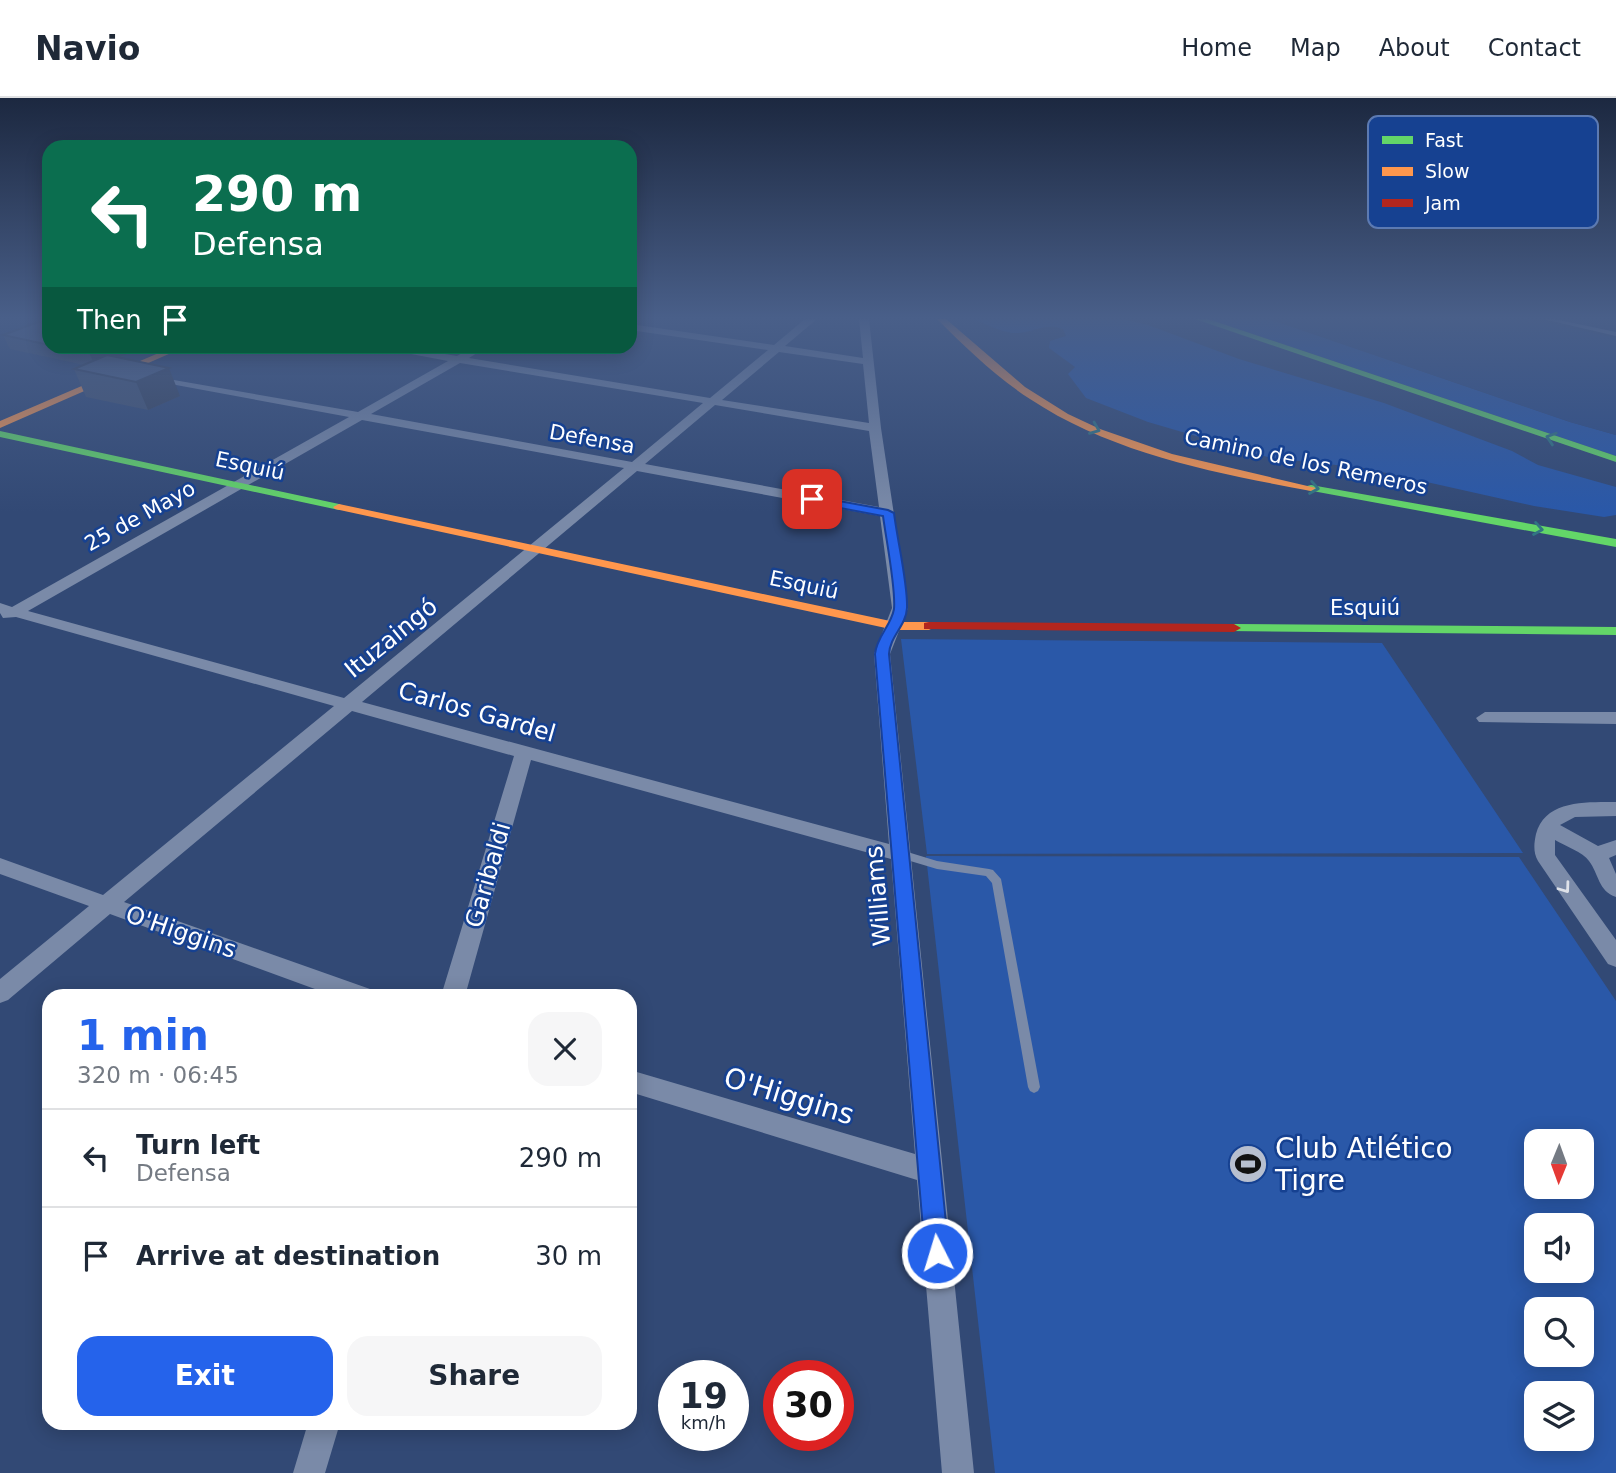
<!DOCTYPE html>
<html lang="en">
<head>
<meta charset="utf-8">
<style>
  body { margin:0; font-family:"DejaVu Sans",sans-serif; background:#f6f6f7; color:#1f2937; height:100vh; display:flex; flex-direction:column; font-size:26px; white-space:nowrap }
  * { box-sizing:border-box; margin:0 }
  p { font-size:23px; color:#747a83 }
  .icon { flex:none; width:38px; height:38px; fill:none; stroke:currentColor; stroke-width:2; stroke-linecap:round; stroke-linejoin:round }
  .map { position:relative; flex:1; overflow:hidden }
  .drawer { position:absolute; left:42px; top:891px; width:595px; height:441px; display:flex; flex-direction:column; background:#fff; border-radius:21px; box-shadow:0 4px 18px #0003 }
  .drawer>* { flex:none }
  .top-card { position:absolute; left:42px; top:42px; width:595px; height:214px; border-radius:21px; box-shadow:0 4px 18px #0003; background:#0b6e4f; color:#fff; overflow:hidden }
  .needle { width:46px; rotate:181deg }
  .buttons { position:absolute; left:1524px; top:1031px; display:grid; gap:14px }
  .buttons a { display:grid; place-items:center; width:70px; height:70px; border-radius:14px; background:#fff; box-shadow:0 4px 18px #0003; font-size:35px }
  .speed { position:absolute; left:658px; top:1262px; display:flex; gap:14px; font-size:35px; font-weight:700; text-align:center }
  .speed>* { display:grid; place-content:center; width:91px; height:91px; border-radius:50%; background:#fff; box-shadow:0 4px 18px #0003; line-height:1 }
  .speed small { font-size:18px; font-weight:400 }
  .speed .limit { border:10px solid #d22; background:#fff; color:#111 }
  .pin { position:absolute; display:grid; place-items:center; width:60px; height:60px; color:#fff; margin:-30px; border-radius:14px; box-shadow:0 4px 10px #0006 }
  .me { position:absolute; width:77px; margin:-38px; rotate:355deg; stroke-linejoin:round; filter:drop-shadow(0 0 5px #0008) }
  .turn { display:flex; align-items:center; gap:24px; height:147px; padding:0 35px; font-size:32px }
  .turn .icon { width:91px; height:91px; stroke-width:2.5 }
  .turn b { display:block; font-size:49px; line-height:60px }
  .then { display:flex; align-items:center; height:66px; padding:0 35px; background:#0003; gap:14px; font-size:26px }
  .round { display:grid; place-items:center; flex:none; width:74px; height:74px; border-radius:21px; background:#f6f6f7 }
  .summary { display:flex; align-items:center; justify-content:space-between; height:119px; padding:0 35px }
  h1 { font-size:42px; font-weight:700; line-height:52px; color:#2563eb }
  .action { display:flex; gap:14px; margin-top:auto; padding:14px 35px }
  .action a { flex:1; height:80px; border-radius:21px; background:#2563eb; color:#fff; font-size:28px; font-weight:700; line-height:80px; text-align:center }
  .action a+a { background:#f6f6f7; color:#1f2937 }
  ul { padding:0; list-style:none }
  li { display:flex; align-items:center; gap:21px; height:98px; padding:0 35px; border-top:2px solid #e0e1e3 }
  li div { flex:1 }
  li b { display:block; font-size:26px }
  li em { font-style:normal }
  header { display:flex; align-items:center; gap:42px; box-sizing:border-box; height:98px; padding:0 35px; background:#fff; border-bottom:2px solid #e0e1e3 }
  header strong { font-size:33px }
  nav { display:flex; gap:38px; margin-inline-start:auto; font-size:24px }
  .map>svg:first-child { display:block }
  .green { fill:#2a58a8; fill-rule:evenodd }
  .water { fill:#2c4b85 }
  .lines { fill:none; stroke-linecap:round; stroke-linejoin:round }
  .lane { fill:#7a8aa8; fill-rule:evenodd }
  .street { fill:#7a8aa8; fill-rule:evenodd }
  .fast { fill:#63d668; fill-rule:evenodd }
  .slow { fill:#ff974d; fill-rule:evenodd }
  .jam { fill:#b3261e; fill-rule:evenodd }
  .wall { fill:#435371 }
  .shaded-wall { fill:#37435c }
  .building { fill:#4e6083; stroke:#37435c; stroke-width:2 }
  .oneway { stroke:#317583 }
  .oneway2 { stroke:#dee2e9 }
  .route { fill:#2563eb; stroke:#184099; stroke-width:2 }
  .labels { text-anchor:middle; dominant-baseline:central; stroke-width:5; stroke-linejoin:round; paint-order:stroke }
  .far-street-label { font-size:21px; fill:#fff; stroke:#164191 }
  .street-label { font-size:24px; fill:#fff; stroke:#164191 }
  .near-street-label { font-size:28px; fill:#fff; stroke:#164191 }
  .near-poi-label { font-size:28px; fill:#fff; stroke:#164191; text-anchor:start }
  .key { fill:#164191; stroke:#5c7ab2; stroke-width:2 }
  .key-label { font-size:19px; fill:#fff }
</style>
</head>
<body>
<header>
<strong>Navio</strong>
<nav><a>Home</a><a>Map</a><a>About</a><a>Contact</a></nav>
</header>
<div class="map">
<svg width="1616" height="1375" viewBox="0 0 1616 1375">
  <rect width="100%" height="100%" fill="#324975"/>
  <path class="green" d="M974,221H1123L1148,227L1239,261L1384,305L1512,353L1538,367L1616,389V417L1604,419L1534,408L1364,370L1271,360L1148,324L1086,300L1068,276L1075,269L1049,250L1050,243L1066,238L1063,231C1044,224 1032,236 1013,235C1001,234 985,226 974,221Z
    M1208,221H1269L1570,324L1616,337V358Z
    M901,541L1382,545L1523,755L927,756Z
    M926,758L1519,759L1616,903V1375H995ZM1536,1043H1582V1088H1536ZM1536,1127H1582V1172H1536ZM1536,1211H1582V1256H1536ZM1536,1295H1582V1340H1536Z"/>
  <path class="water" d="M1269,221H1527L1616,240V337L1570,324Z"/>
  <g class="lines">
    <path class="lane" d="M1543,221H1554L1616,234V238Z
      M901,752L937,763L989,771L993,772L1001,781L1040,989L1038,993L1034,995L1030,993L1028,989L992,785L986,778L937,771L897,759L896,756L897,753Z"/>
    <path class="street" d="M805,221H817L785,248L863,260L859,221H869L881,330L908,510L890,556L974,1375H942L917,1082L630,994V972L915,1056L891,761L531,662L465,898H441L514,658L352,613L124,804L370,891L374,898H334L110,816L8,902L0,905V881L89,808L0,776V760L103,797L334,608L16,519L3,520L0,515V505L12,509L349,319L149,282L145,281V277L358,314L448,263L369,248H396L457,258L474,248H488L469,260L710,300L768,252L630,232V226L774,247ZM779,254L863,266L869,325L722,302ZM460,265L703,305L632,364L371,316ZM715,307L869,333L879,409L645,366ZM362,322L624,370L344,600L28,513ZM637,373L880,418L892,510L874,556L889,746L362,604Z
      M1485,614H1616V626L1479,624L1476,620Z
      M1616,704V718L1575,719L1560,727L1598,748L1616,742V757L1609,760L1616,776V799C1598,793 1599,776 1589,763C1583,754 1565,748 1555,742V757L1616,842V869L1608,866L1538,763C1533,755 1534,745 1536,736C1545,702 1586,704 1616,704Z
      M308,1325H340L325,1375H293Z"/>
    <path class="fast" d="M1195,221H1208L1616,358V364Z
      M0,333L339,406L345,409L339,412L0,339Z
      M1311,387L1616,441V449L1307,392V388Z
      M1234,526L1616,529V537L1229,533V527Z"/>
    <path class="slow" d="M937,221H946L1025,289L1068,316L1100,331L1172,356L1316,390L1311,393C1215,375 1113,356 1030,301C996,279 965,249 937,221Z
      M175,248H187L0,330V323Z
      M339,406L895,524H929L936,528L929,532H895L335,411L333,409Z"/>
    <path class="jam" d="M929,524L1234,526L1241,530L1234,534L924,531V525Z"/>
  </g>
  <path class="wall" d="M49,226V248H137L128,252L130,255L119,260L180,298L148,312L86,299L74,271L84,267L10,251L3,237Z"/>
  <path class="shaded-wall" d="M106,248H137L128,252L130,255L96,269L89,255Z
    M169,270L180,298L148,312L136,284Z"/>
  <path class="building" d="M38,224L49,226V247L3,237Z
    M58,248H106L89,255Z
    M107,257L169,270L136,284L74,271Z"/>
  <defs><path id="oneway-chevron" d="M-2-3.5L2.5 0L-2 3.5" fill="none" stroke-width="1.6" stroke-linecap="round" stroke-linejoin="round" transform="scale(1.75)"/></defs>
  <g class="oneway">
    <use href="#oneway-chevron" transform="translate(1095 331) rotate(22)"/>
    <use href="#oneway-chevron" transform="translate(1551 340) rotate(-162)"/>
    <use href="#oneway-chevron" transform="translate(1314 390) rotate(10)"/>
    <use href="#oneway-chevron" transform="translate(1538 431) rotate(10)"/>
  </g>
  <use class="oneway2" href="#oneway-chevron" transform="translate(1565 790) rotate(54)"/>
  <linearGradient id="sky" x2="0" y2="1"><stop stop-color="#1c2840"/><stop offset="0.53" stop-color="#495f89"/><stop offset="1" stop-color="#495f89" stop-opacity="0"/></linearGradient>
  <rect width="1616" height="414" fill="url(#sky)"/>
  <path class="route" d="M812,398L888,412L894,415C897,441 908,486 907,510C906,528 890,538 889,556L949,1155L945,1163L937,1167L929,1163L925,1155L875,556C877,538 891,528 894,511C896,490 886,441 883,418L808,404L807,401Z"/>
  <defs>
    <g id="stadium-disc" transform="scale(2.0125)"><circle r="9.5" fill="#b7bfcf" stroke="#164191"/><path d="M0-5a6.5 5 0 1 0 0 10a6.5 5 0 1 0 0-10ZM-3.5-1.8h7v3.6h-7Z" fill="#111"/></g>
  </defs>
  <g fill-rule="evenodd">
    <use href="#stadium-disc" x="1248" y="1066"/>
  </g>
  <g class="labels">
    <g class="far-street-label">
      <text transform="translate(592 341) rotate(10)">Defensa</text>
      <text transform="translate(1306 364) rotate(12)">Camino de los Remeros</text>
      <text transform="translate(250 368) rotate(12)">Esquiú</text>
      <text transform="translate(140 418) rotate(-29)">25 de Mayo</text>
      <text transform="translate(804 487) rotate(12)">Esquiú</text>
      <text x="1365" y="510">Esquiú</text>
    </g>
    <g class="street-label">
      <text transform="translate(391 540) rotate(-39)">Ituzaingó</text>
      <text transform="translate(477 614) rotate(16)">Carlos Gardel</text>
      <text transform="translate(488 777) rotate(-74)">Garibaldi</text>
      <text transform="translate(878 798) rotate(-95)">Williams</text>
      <text transform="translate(181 834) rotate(19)">O'Higgins</text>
    </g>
    <g class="near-street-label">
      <text transform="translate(789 998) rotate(17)">O'Higgins</text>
    </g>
    <g class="near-poi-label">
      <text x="1275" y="1050">Club Atlético<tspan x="1275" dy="32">Tigre</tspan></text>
    </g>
  </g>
  <rect x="1368" y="18" width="230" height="112" rx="10" class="key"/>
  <rect x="1382" y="38" width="31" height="8" fill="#63d668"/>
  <rect x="1382" y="69" width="31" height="9" fill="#ff974d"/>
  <rect x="1382" y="101" width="31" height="8" fill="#b3261e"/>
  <g class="key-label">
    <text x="1425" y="49">Fast</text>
    <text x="1425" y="80">Slow</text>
    <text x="1425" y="112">Jam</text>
  </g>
</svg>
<div class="buttons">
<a><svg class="needle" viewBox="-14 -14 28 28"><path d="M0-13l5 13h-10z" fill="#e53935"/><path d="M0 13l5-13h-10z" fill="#747a83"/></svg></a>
<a><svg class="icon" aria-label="sound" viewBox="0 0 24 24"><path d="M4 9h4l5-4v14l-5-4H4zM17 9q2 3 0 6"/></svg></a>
<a><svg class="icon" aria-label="search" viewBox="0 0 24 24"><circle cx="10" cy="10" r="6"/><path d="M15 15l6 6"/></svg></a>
<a><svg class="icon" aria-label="layers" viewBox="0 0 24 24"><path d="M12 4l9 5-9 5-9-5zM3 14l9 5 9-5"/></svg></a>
</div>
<div class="speed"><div>19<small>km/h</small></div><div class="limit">30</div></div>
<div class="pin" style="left:812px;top:401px;background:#d93025"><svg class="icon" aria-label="arrive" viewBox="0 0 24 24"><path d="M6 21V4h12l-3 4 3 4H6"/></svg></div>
<svg class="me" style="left:937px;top:1155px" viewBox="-20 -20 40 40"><circle r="17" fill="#2563eb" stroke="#fff" stroke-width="3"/><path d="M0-11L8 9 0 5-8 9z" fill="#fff"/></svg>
<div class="top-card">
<div class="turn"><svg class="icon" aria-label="left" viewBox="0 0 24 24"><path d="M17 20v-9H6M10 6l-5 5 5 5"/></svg><div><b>290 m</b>Defensa</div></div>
<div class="then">Then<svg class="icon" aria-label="arrive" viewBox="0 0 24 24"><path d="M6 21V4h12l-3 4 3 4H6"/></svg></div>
</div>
<section class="drawer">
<div class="summary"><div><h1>1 min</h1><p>320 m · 06:45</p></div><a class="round"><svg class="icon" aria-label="close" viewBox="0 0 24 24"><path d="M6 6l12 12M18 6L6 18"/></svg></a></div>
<ul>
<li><svg class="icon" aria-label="left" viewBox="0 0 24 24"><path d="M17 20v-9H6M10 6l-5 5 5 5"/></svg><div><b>Turn left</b><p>Defensa</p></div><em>290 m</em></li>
<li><svg class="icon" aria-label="arrive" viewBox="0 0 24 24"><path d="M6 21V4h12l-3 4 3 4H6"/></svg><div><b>Arrive at destination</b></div><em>30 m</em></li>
</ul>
<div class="action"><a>Exit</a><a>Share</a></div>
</section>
</div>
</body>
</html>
